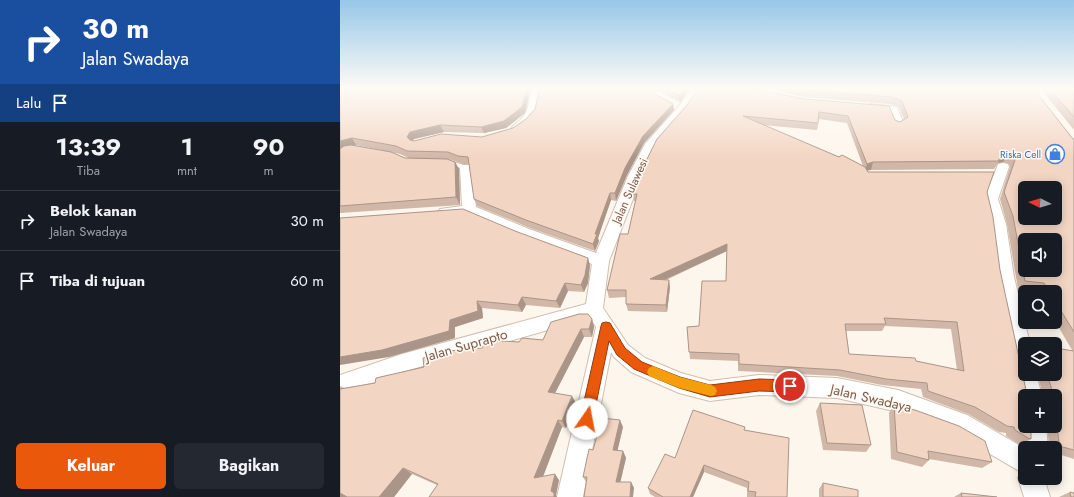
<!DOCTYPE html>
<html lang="id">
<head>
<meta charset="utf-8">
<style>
  body { margin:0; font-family:Jost,sans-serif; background:#242831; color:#f1f3f6; height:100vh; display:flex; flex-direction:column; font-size:15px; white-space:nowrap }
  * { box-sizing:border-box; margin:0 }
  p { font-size:13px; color:#9ea1a6 }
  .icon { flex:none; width:22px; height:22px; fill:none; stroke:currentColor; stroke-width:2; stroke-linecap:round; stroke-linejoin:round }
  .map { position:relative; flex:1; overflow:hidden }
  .panel { display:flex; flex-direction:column; background:#171b24; width:340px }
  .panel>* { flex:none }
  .hud { background:#1a4fa0; color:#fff; overflow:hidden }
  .needle { width:26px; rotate:275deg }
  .controls { position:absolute; left:678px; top:181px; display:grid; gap:8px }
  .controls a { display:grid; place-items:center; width:44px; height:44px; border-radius:6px; background:#171b24; box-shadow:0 2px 10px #0003; font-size:20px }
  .pin { position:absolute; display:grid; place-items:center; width:34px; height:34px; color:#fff; margin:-17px; border:2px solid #fff; border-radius:50%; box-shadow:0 1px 4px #0007 }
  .me { position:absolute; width:44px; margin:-22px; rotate:12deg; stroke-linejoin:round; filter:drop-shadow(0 0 3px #0008) }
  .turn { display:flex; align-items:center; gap:14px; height:84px; padding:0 16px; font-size:18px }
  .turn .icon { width:52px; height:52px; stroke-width:2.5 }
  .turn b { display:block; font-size:28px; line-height:34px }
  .then { display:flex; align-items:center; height:38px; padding:0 16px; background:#0003; gap:8px; font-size:15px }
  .eta { display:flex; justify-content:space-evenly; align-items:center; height:68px; text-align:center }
  .eta b { font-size:24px; font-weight:700; line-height:28px }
  .button { display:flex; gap:8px; margin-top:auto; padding:8px 16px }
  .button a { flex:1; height:46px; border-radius:6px; background:#ea580c; color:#fff; font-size:16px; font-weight:700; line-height:46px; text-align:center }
  .button a+a { background:#242831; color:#f1f3f6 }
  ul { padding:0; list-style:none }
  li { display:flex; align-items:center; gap:12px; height:60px; padding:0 16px; border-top:1px solid #363941 }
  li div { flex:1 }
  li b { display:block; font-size:15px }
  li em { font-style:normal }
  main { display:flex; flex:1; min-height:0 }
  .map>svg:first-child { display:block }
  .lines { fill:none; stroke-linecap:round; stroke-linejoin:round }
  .service-casing { stroke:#d1beb0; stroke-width:2 }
  .minor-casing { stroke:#d1beb0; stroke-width:2 }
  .service { fill:#fff; fill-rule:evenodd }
  .minor { fill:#fff; fill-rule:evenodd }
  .wall { fill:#d1b7a8; fill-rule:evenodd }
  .shaded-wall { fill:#aa9588 }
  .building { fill:#f3d5c3; stroke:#aa9588; fill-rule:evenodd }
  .route { fill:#ea580c; stroke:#983908 }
  .slow { fill:#f59e0b }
  .labels { text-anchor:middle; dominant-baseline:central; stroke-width:3; stroke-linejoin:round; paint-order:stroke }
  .far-shop-label { font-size:10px; fill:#366cbe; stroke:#fffaf3; text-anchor:end }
  .street-label { font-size:12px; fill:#7a5c4d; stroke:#fffaf3 }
  .near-street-label { font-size:14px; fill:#7a5c4d; stroke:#fffaf3 }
</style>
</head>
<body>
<main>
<section class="panel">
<div class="hud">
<div class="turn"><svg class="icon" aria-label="right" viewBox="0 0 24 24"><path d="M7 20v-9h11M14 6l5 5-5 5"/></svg><div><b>30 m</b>Jalan Swadaya</div></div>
<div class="then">Lalu<svg class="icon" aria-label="arrive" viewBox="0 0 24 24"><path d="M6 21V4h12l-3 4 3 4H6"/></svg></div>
</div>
<div class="eta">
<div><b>13:39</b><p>Tiba</p></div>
<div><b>1</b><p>mnt</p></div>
<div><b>90</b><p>m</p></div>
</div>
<ul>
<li><svg class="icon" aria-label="right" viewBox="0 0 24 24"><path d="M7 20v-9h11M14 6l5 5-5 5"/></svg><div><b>Belok kanan</b><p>Jalan Swadaya</p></div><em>30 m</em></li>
<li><svg class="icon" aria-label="arrive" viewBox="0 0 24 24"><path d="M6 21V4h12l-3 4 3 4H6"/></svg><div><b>Tiba di tujuan</b></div><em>60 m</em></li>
</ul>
<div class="button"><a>Keluar</a><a>Bagikan</a></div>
</section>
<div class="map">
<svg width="734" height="497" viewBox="0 0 734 497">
  <rect width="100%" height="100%" fill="#fdf6ec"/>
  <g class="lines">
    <g class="service-casing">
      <path id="service" d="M106,161L121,164L129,168L126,170L118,167L104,164V162Z"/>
    </g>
    <g class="minor-casing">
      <path id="minor" d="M194,88H204C197,100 195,135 174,129L172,127C176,123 181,120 184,116C189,108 189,97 194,88Z
        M352,88H362L346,111L316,145L302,176L269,261L263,308L288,345L305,358L341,373L370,381L419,375L497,378L558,390L627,415L684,448V426L685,422V426H706L708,448H685V478H704L710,497H684L678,478L681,472L612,432L558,412L497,398L419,395L370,401L339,393L291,372L274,357L271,352L243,497H217L256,327L250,318L62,372L0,395V375L62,354L246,304L252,264L179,237L127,215L105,217L100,215L98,212L100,209L122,206L120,168L121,165H131L132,168L136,207L189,229L256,253L288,176L305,144L338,107Z
        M530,104L557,107L564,124L558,127L554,126L549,112L526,109L525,107Z
        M663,163L668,164L669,167L658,199L666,224L674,277L690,344H685V374H696L702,396H685V404L680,396L676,374V372L656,277L650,224L644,199L657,167L658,164Z"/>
    </g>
    <use href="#service" class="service"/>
    <use href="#minor" class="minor"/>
  </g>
  <path class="wall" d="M0,88H192L190,92L185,113L166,128L144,133L104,132L74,139L72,141H74L142,137L333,104L334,110L304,143L287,175L276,201L271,200L258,238L259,241L255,251L190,228L137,206L134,199L129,164H122L112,160L107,159L115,162L119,169L120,205L0,213ZM14,145H16L60,154L71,159L65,158Z
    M312,88H350L340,102Z
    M359,88L555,120L560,122L564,119L559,107L550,104L464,97L421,88H598L734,139V459L715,453V448H704L709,445L707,426H715V396H685L691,439L682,444H679L666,436V433L659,432L628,414L583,397L581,389L542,385L497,376L398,371V361L350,359L347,327L359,326L386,281L387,251L326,280L330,287L327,312L288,311L286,304V297L269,298L267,290L288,234L296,201H294L293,194L347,105ZM479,119L507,123L523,166L499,157L423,125L477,130ZM663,162L669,164L670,167L660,199L667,224L678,289L697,290L699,292H715V321L732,350L715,374H697L702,391H695L690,395L686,390L660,270L647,192L528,172L527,170H531L654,169L658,163ZM545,326L611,329L617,370L576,361L509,354L506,331H542Z
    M700,88H734V130Z
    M0,218L250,265L248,283L244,292L228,291L220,308L186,305L182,312L142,308L143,318L115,327V338L49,357Z
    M252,319L254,327L252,337H244L215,393L236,403L226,428L222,427L203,477L219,480L216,495L97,485L72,474L54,497H0V386L4,388L35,383L142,348L179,342L203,340Z
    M480,403L531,445L526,452L483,450L476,411Z
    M554,405L652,462L642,468L589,459V460L582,467L551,459L549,413Z
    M283,427L277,451H283L286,458L280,482H291L294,488L246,482L243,477L253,450Z
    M404,430L447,497H407V488L364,472L353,497H315L310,494L308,488L335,458Z
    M483,483L518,497H479V489Z
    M730,492L734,497H719Z
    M621,493L657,497H614Z"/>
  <path class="shaded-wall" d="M187,88H192L190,92L185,113L166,128L144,133L141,127Z
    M345,88H350L340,102L339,96Z
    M333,104L334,110L304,143L287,175L276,201L275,193L285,168L303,136Z
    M100,125L104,132L74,139L71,144L67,137L70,132Z
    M12,138L16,145L4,149L0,151V141Z
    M668,154L663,162L658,163L662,155Z
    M115,162L119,169L120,205L116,197Z
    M533,162L531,170L525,171L527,164Z
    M270,193L271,200L258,238L259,241L255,251L253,244L255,234Z
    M387,244V251L311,286L310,279Z
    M248,258L250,265L248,283L244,292L241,285Z
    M329,280L330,287L327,312L326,305Z
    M225,283L228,291L220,308L216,301Z
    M182,297L186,305L182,312L178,305Z
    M137,301L142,308L143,318L115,327V338L49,357L0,365V357L110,320Z
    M252,319L254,327L252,337L249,329Z
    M241,329L244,337L212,399L208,392Z
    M232,396L236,403L226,428L222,421Z
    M218,420L222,427L200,484L194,478Z
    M280,420L283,427L276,457L273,450Z
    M283,451L286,458L279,488L276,482Z
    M364,465V472L353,497H350Z
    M63,468L72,474L54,497H39Z
    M215,474L219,480L216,495L217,497H214L211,491Z
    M291,482L294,488L293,497H290Z
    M0,492L10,497H0Z"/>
  <path class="building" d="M0,88H187L182,107L164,121L141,127L100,125L70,132L67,137L70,140L74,141L101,134L142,137L173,128L186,119L195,109L200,88H304L333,104L303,136L285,168L275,193H270L255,234H257L253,244L186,220L134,199L128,157L118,156L108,152L67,151L56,146L12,138L0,141Z
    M324,88H345L339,96Z
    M359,88H408L465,99L549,106L555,120L560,122L568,117L562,101L552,97L465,90L454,88H598L603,89L604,88H693L733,139H734V332L715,301V292H710L704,283L685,281L673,216L664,192L675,160L674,156L668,154L662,155L658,161L533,162L527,164L508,116L479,112L478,123L403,116L499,157L502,155L525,167L528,172H654L647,192L653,217L660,270L686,390L691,396H685V426H691V439L688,438L675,430L674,427L667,426L635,407L588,391L587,383L546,379L500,370L399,364V354L349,352L347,327L359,326L362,281H386L387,244L310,279L329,280L326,305L286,304V290H267L280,234H288L297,194H293L302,169L317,139L347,105ZM685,188H715V218H685ZM685,240H715V270H685ZM544,318L617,322L624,371L576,361L575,358L509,354L505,324H546Z
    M709,88H734V117Z
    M11,145L51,152L65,158L107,159L115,162L116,197L0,206V149L4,146Z
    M123,209L175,231L248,258L245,275L241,285L225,283L216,301L182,297L178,305L137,301L138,311L110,320L109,331L42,350L0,357V218Z
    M239,314H248L252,319L249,329H241L208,392L232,396L222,421L218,420L194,478L215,474L211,491L214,493V497H89L98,484L63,468L39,497H7L0,493V389L35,383L36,378L84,367L83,358L108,351L142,348L146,340L179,342L182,338L203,340L211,322Z
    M715,348L734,351V450L711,444H717L719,442L716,419H715V396H695V391L712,390L707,374H715Z
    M480,403L522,405L531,445L487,443Z
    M554,405L575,410L619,426L645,441L652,462L588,451L589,460L557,452Z
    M353,410L405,427L404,430L449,438L447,497H415L416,492L408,491L409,482L364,465L350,497H323L308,488L325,454L335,458Z
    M262,418L280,420L273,450L283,451L276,482H291L290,497H244L247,477H243L249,449L253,450Z
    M483,483L518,490V497H483Z
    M730,492L734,493V497H731Z
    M621,493L657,497H622Z"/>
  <linearGradient id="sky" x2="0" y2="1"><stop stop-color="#97c7e8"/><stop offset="0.56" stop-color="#fefbf6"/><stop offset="1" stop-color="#fefbf6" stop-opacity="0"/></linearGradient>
  <rect width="734" height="158" fill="url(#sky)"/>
  <path class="route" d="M266,322L270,323L285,348L302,362L340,377L370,385L419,379L450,380L455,382L456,386L455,390L450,392L419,391L370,397L339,388L294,369L277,355L269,341L253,419L251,424L247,426L242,424L240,419L261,326L262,323Z"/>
  <path class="slow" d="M313,366L340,377L371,385L375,387L377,391L375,395L371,396L339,388L309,376L307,372L309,368Z"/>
  <defs>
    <g id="shop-ring" transform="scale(1)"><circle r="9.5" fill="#fffaf3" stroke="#3f7fe0" stroke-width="1.5"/><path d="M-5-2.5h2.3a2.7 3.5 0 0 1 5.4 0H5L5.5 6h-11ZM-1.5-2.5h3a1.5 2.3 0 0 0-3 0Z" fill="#3f7fe0"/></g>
  </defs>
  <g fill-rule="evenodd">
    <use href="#shop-ring" x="715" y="154"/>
  </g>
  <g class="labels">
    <g class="far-shop-label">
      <text x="701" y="154">Riska Cell</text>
    </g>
    <g class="street-label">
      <text transform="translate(290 191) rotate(-66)">Jalan Sulawesi</text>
    </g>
    <g class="near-street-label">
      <text transform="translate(126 345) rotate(-16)">Jalan Suprapto</text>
      <text transform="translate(531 398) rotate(13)">Jalan Swadaya</text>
    </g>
  </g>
</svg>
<div class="controls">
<a><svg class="needle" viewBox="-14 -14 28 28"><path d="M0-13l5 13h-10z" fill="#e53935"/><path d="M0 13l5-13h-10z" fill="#9ea1a6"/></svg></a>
<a><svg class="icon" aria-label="sound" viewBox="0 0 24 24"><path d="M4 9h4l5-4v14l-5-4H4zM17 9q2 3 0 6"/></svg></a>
<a><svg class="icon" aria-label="search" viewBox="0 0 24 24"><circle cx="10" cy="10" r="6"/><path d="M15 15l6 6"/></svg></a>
<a><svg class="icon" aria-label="layers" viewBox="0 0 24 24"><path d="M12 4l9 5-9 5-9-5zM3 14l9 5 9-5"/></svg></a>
<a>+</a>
<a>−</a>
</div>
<div class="pin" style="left:450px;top:386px;background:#d93025"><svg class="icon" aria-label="arrive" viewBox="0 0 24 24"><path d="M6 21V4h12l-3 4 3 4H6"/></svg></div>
<svg class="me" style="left:247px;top:419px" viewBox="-20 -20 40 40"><circle r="19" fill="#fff"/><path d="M0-13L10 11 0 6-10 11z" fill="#ea580c"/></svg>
</div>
</main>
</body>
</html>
